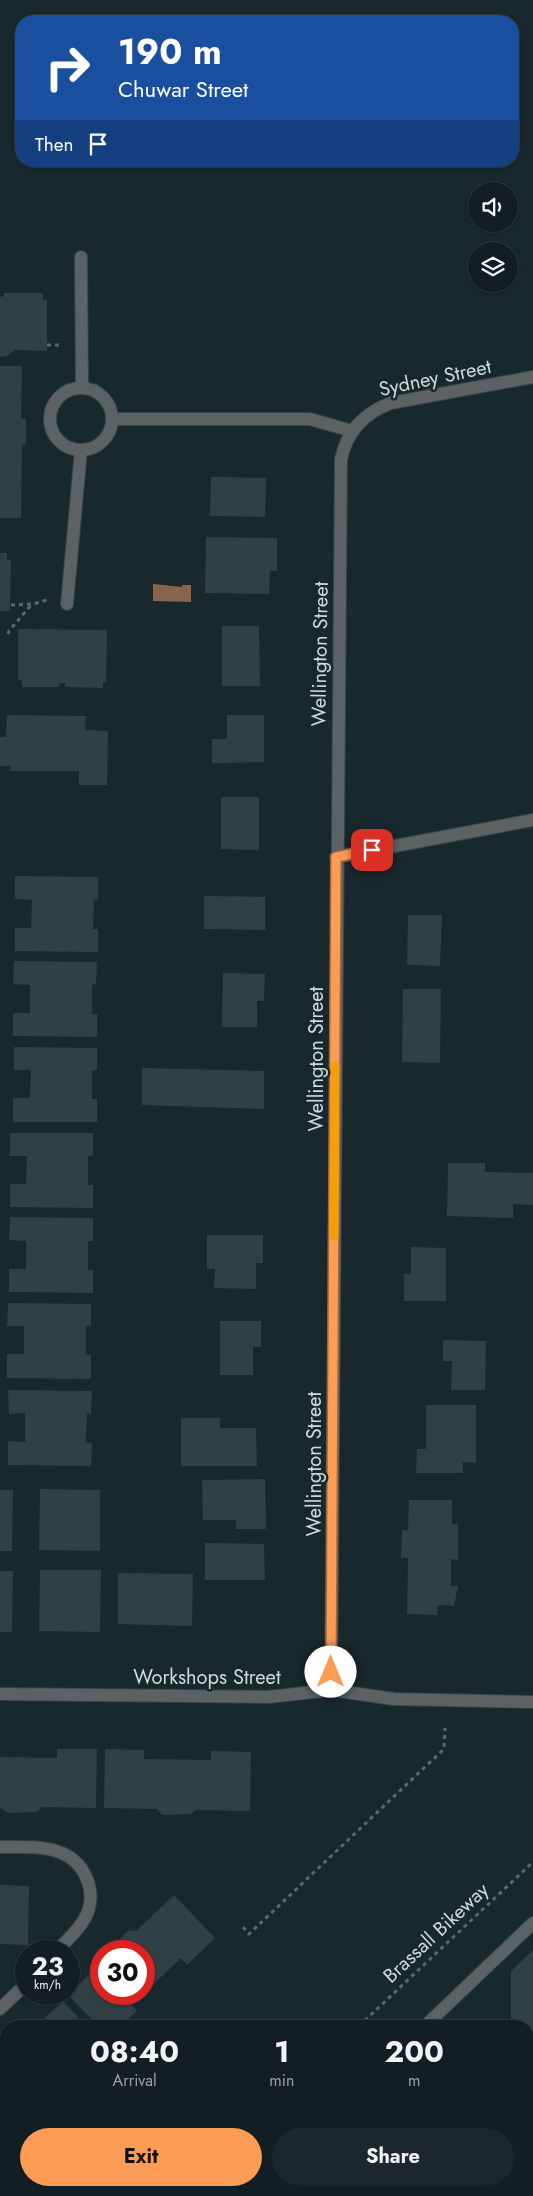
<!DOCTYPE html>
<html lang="en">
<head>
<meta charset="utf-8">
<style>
  body { margin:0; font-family:Jost,sans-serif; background:#1b272a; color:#f1f3f6; height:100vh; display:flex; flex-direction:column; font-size:19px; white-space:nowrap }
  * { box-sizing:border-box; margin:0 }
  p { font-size:16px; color:#9ca2a5 }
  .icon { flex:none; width:28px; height:28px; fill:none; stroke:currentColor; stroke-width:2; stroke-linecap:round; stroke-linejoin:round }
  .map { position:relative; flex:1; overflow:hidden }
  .drawer { position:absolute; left:0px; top:2020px; width:534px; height:176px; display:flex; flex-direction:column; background:#121e21; border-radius:20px 20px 0 0; box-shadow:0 1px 4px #0004,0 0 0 1px #313c3f }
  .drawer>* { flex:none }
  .top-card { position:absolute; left:15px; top:15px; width:504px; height:152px; border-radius:20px; box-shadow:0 1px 4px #0004,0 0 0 1px #313c3f; background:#1a4fa0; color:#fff; overflow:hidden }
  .controls { position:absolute; left:468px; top:182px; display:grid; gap:10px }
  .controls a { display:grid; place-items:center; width:50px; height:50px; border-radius:50%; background:#121e21; box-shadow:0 1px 4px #0004,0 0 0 1px #313c3f; font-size:25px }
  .speed { position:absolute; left:15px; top:1940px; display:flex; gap:10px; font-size:25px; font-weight:700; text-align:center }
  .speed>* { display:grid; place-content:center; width:65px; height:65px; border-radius:50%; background:#121e21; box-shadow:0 1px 4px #0004,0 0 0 1px #313c3f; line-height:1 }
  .speed small { font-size:12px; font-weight:400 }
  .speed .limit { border:8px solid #d22; background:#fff; color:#111 }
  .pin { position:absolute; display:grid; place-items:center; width:42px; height:42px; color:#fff; margin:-21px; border-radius:10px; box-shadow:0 2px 8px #0006 }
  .me { position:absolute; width:55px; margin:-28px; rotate:0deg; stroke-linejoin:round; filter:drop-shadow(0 0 4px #0008) }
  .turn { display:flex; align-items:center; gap:18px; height:105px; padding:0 20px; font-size:22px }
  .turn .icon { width:65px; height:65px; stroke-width:2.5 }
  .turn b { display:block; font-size:35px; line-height:42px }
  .then { display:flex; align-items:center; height:48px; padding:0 20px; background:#0003; gap:10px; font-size:19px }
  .eta { display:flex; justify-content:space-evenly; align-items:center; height:85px; text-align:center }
  .eta b { font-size:30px; font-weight:700; line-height:35px }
  .action { display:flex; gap:10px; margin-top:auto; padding:10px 20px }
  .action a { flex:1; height:58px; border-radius:30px; background:#fd9d55; color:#111; font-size:20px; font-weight:700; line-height:58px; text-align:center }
  .action a+a { background:#1b272a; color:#f1f3f6 }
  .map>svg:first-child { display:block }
  .water { fill:#89644c }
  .building { fill:#304045 }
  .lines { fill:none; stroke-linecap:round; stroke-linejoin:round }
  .lane-casing { stroke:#354448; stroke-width:14 }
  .street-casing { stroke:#354448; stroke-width:14 }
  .path { stroke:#5b696d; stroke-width:3; stroke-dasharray:4 4; stroke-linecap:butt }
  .lane { stroke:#5a6264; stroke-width:12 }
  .street { stroke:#5a6264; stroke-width:12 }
  .route-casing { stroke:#a46637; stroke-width:12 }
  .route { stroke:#fd9d55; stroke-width:9 }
  .slow { stroke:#f59e0b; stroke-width:9 }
  .labels { text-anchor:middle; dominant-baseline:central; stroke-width:5; stroke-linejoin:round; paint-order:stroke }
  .street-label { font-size:20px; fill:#d0dadd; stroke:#18282c }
</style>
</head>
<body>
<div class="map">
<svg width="533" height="2196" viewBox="0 0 533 2196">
  <rect width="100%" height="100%" fill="#18282c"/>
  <path class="water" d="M153,584L182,587V585H191V602L153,601Z"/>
  <path class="building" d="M4,293H43V300L47,299V351L15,350L8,356L0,357V297L4,296Z
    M0,366H22L21,419H26V444H22L21,518H0Z
    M211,477L266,478L265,517L210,516Z
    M206,537L277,538V571H270L269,594L205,593Z
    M0,553H7V560H11L10,611H0Z
    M222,626H259L260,686H222Z
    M18,629L107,630L106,682H103V688L65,687V683H59V687H22V680H18Z
    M7,715L86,716L85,730L108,731L107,785H79V771H10L11,766H0V737H6Z
    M227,715H264V762L212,763V739H227Z
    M221,797H259V850L221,849Z
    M15,876L98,877V899L94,900L93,929H98V952L15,951V928H31L32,900L15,899Z
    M204,896L265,897V930L204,929Z
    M408,915H442L440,966L407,965Z
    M14,961L97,962L96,984L92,985V1014H97V1037L13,1036V1013H30V985L13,984Z
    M223,973L265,974L264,1001H257V1027H222Z
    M403,989H441L440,1063L402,1062Z
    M14,1047L97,1048V1070H92V1099H97V1122H13V1098H30L31,1070H14Z
    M142,1068L264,1071V1109L142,1105Z
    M10,1133H93V1156H88V1185H93V1208L10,1207V1184H26L27,1156H10Z
    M448,1163H485V1172L533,1173V1205L513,1204V1218L447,1216Z
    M10,1217L93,1218V1241H88V1270H93V1293L9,1292V1269H26V1241L9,1240Z
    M207,1235H263V1263H256V1289L214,1288L215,1269H207Z
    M411,1247L446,1248V1301H404V1274H411Z
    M8,1303L91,1304V1326H86V1355H91V1379L7,1378V1354H24V1326H7Z
    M220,1321H261V1347H253V1375H220Z
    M443,1340L486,1341L485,1390H451L452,1361H443Z
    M8,1390L92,1391L91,1414L87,1413L86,1443H92L91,1466L8,1465V1441L25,1442V1413L9,1414Z
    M426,1405H476V1463L463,1462V1473H416L417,1449H426Z
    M181,1418H220V1428H256L257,1466H181Z
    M265,1479L266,1529H236V1520H203L202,1480Z
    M40,1489L100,1490V1551L39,1550Z
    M0,1490H13L12,1551H0Z
    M409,1500H452V1524H458V1560L451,1559V1586H458L454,1606L438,1605L437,1615L407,1614L408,1558H401L402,1530H408Z
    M205,1543L264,1544L265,1580H205Z
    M40,1570H101L100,1632L39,1631Z
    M0,1571H13L12,1632H0Z
    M118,1573L193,1574L192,1626L118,1624Z
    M57,1749H97L96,1808L42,1807L37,1812L8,1813L0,1807V1757L57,1758Z
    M105,1749L144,1750V1759L211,1760V1751L251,1752L250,1811L196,1810L191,1814L162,1815L157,1809L104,1808Z
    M0,1885L29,1886L28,1945L0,1944Z
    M174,1895L215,1938L187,1965L181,1958L144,1993V1951H108L129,1930L136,1931Z
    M533,1950V2196H362V2190H528V2026H511V1971Z
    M101,1963V1994H143L132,2005L137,2011L121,2026H98L68,1995Z
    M63,2001L86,2026H36Z
    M6,2047V2135L0,2141V2053Z"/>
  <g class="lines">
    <g class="lane-casing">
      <path id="lane" d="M81,257L82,387
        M50 419a31 31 0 1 1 62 0a31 31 0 1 1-62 0Z
        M112,419H310L352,431
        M67,604L81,450
        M0,1847C35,1847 75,1843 88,1882C92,1893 91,1906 86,1916C80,1929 67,1940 57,1951
        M0,2009L26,1984
        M425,2026L533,1923"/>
    </g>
    <g class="street-casing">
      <path id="street" d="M336,857L533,820
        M331,1690L341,459C347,431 364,413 391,403L533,377
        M0,1694L268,1697L331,1690L394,1699L533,1702"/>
    </g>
    <path class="path" d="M47,345H62
      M11,605L33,604L47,600
      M8,634L9,631L32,604
      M243,1927L249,1934L444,1749L445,1728
      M359,2026L533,1862
      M181,2196L187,2190"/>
    <use href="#lane" class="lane"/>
    <use href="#street" class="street"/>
  </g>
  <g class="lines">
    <g class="route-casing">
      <path id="route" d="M331,1672L336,857L372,850"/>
    </g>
    <use href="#route" class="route"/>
    <path class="slow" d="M334,1236L335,1066"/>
  </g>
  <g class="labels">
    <g class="street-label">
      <text transform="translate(435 378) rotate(-12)">Sydney Street</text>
      <text transform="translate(320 654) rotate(-89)">Wellington Street</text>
      <text transform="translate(316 1059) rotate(-90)">Wellington Street</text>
      <text transform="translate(314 1464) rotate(-90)">Wellington Street</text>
      <text x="207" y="1677">Workshops Street</text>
      <text transform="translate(436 1933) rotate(-43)">Brassall Bikeway</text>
    </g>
  </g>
</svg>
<div class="controls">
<a><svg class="icon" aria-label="sound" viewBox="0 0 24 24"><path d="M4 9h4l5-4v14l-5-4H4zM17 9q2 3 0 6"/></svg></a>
<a><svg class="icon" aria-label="layers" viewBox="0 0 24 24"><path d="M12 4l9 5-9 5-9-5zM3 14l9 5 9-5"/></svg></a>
</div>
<div class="speed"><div>23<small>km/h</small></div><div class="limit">30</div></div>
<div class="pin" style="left:372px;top:850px;background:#d93025"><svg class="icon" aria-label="arrive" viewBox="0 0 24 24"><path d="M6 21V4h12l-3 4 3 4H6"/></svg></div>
<svg class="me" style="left:331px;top:1672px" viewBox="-20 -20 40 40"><circle r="19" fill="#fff"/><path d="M0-13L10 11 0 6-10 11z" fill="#fd9d55"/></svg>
<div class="top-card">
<div class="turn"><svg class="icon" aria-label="right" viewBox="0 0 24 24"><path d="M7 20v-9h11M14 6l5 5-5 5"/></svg><div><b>190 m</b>Chuwar Street</div></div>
<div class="then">Then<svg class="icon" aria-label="arrive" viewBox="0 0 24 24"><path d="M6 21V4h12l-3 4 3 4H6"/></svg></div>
</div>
<section class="drawer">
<div class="eta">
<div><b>08:40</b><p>Arrival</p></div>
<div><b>1</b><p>min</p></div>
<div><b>200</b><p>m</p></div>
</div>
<div class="action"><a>Exit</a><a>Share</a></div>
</section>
</div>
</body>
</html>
